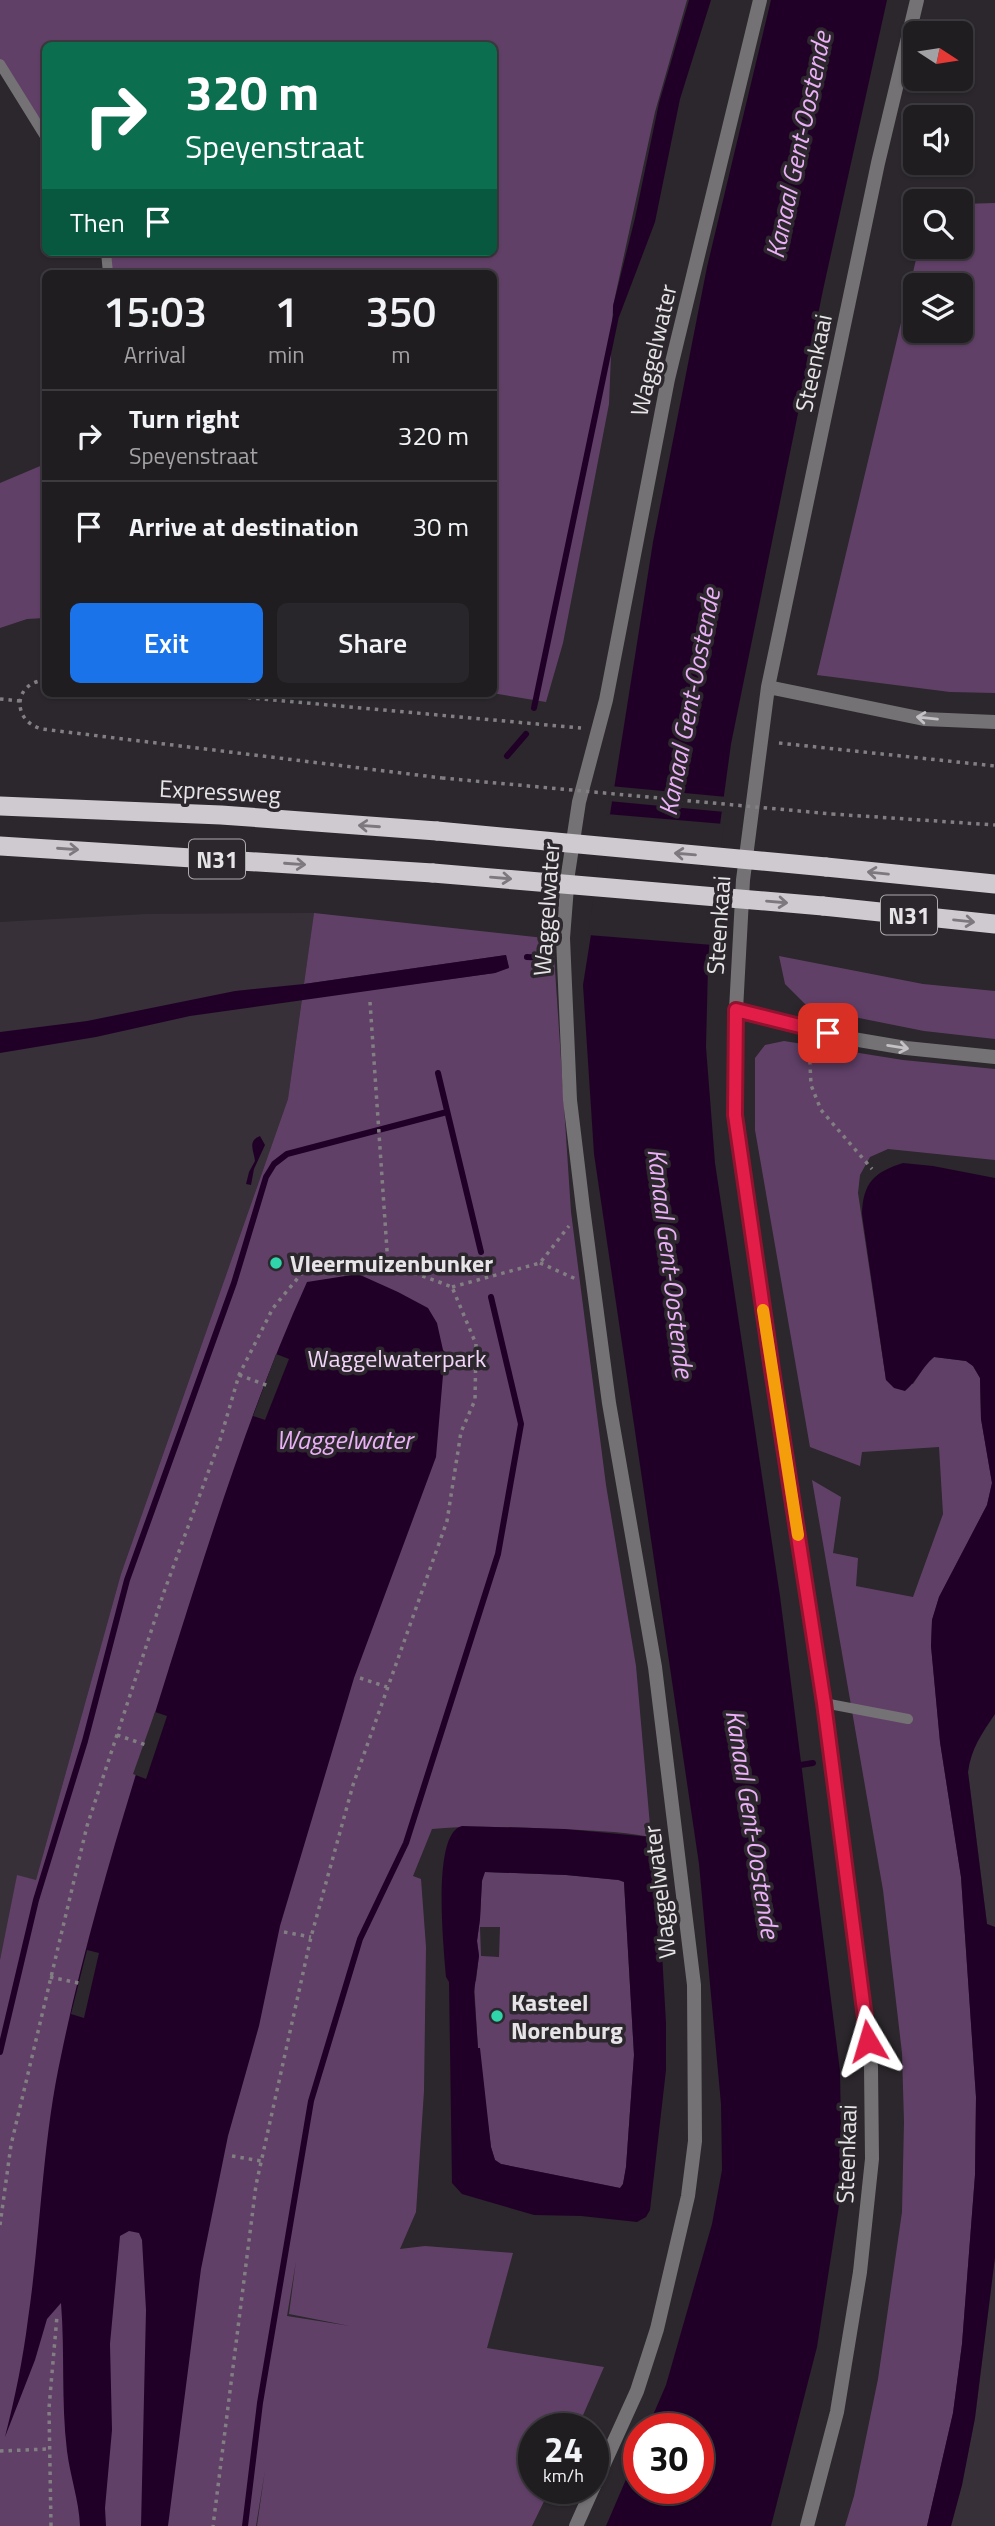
<!DOCTYPE html>
<html lang="en">
<head>
<meta charset="utf-8">
<style>
  body { margin:0; font-family:"Titillium Web",sans-serif; background:#28262a; color:#f1f3f6; height:100vh; display:flex; flex-direction:column; font-size:26px; white-space:nowrap }
  * { box-sizing:border-box; margin:0 }
  p { font-size:23px; color:#a2a2a5 }
  .icon { flex:none; width:38px; height:38px; fill:none; stroke:currentColor; stroke-width:2; stroke-linecap:round; stroke-linejoin:round }
  .map { position:relative; flex:1; overflow:hidden }
  .panel { position:absolute; left:42px; top:270px; width:455px; height:427px; display:flex; flex-direction:column; background:#201d21; border-radius:10px; box-shadow:0 2px 5px #0004,0 0 0 2px #3d3b3f }
  .panel>* { flex:none }
  .guide { position:absolute; left:42px; top:42px; width:455px; height:214px; border-radius:10px; box-shadow:0 2px 5px #0004,0 0 0 2px #3d3b3f; background:#0b6e4f; color:#fff; overflow:hidden }
  .needle { width:46px; rotate:102deg }
  .fabs { position:absolute; left:903px; top:21px; display:grid; gap:14px }
  .fabs a { display:grid; place-items:center; width:70px; height:70px; border-radius:10px; background:#201d21; box-shadow:0 2px 5px #0004,0 0 0 2px #3d3b3f; font-size:35px }
  .speed { position:absolute; left:518px; top:2413px; display:flex; gap:14px; font-size:35px; font-weight:700; text-align:center }
  .speed>* { display:grid; place-content:center; width:91px; height:91px; border-radius:50%; background:#201d21; box-shadow:0 2px 5px #0004,0 0 0 2px #3d3b3f; line-height:1 }
  .speed small { font-size:18px; font-weight:400 }
  .speed .limit { border:10px solid #d22; background:#fff; color:#111 }
  .pin { position:absolute; display:grid; place-items:center; width:60px; height:60px; color:#fff; margin:-30px; border-radius:14px; box-shadow:0 4px 10px #0006 }
  .me { position:absolute; width:77px; margin:-38px; rotate:353deg; stroke-linejoin:round; filter:drop-shadow(0 0 5px #0008) }
  .turn { display:flex; align-items:center; gap:24px; height:147px; padding:0 28px; font-size:32px }
  .turn .icon { width:91px; height:91px; stroke-width:2.5 }
  .turn b { display:block; font-size:49px; line-height:60px }
  .then { display:flex; align-items:center; height:66px; padding:0 28px; background:#0003; gap:14px; font-size:26px }
  .eta { display:flex; justify-content:space-evenly; align-items:center; height:119px; text-align:center }
  .eta b { font-size:42px; font-weight:600; line-height:49px }
  .primary-button { display:flex; gap:14px; margin-top:auto; padding:14px 28px }
  .primary-button a { flex:1; height:80px; border-radius:10px; background:#1a73e8; color:#fff; font-size:28px; font-weight:600; line-height:80px; text-align:center }
  .primary-button a+a { background:#28262a; color:#f1f3f6 }
  ul { padding:0; list-style:none }
  li { display:flex; align-items:center; gap:21px; height:91px; padding:0 28px; border-top:2px solid #3d3b3f }
  li div { flex:1 }
  li b { display:block; font-size:26px }
  li em { font-style:normal }
  .map>svg:first-child { display:block }
  .built { fill:#373039 }
  .green { fill:#614068; fill-rule:evenodd }
  .water { fill:#210028; fill-rule:evenodd }
  .pier { fill:#2b272c }
  .lines { fill:none; stroke-linecap:round; stroke-linejoin:round }
  .stream { stroke:#210028; stroke-width:6 }
  .path { stroke:#827f83; stroke-width:3.5; stroke-dasharray:3.5 5; stroke-linecap:butt }
  .service { stroke:#747274; stroke-width:10 }
  .minor { stroke:#747274; stroke-width:14 }
  .trunk { stroke:#cecacf; stroke-width:19 }
  .path-bridge { stroke:#827f83; stroke-width:3.5; stroke-dasharray:3.5 5; stroke-linecap:butt }
  .trunk-bridge { stroke:#cecacf; stroke-width:19 }
  .oneway { stroke:#c4c2c4 }
  .oneway2 { stroke:#7c787e }
  .route-casing { stroke:#92132f; stroke-width:18 }
  .route { stroke:#e11d48; stroke-width:12 }
  .slow { stroke:#f59e0b; stroke-width:12 }
  .poi-dot { fill:#2fd4aa; stroke:#2b272c; stroke-width:2.5 }
  .labels { text-anchor:middle; dominant-baseline:central; stroke-width:7; stroke-linejoin:round; paint-order:stroke }
  .shield { fill:#2b272c; stroke:#aeabae; stroke-width:2 }
  .shield-label { font-size:23px; font-weight:bold; fill:#e6e4e6 }
  .street-label { font-size:24px; fill:#e6e4e6; stroke:#2b272c }
  .poi-label { font-size:24px; font-weight:bold; fill:#e6e4e6; stroke:#2b272c; text-anchor:start }
  .park-label { font-size:24px; fill:#f2d4f8; stroke:#2b272c }
  .water-label { font-size:26px; font-style:italic; fill:#ebb0f7; stroke:#2b272c }
</style>
</head>
<body>
<div class="map">
<svg width="995" height="2526" viewBox="0 0 995 2526">
  <rect width="100%" height="100%" fill="#2b272c"/>
  <path class="built" d="M314,913L288,1099L121,1574L36,1880L17,1876L0,1960V922L147,914Z
    M995,1714V1927L987,1924L968,1772L970,1757L976,1743Z
    M995,2257V2526H951L962,2485L975,2418Z"/>
  <path class="green" d="M0,0H687L655,112L613,306L609,404L563,643L546,702L492,693H494V273H108L106,252H494V46H46L45,138L0,64Z
    M995,203V693L950,692L817,675L919,247H961V204ZM915,285H961V331H915Z
    M45,464V618L27,619L0,628V483Z
    M314,913L553,939L571,1212L606,1485L636,1666L651,1837C618,1831 585,1830 552,1829C512,1827 472,1825 432,1829L413,1876L421,1879L426,1947L424,2091L416,2212L400,2249L425,2246L513,2253L487,2348L604,2367L577,2429H534V2488L550,2489L532,2526H257L265,2470L256,2526H0V1960L17,1875L36,1880L121,1574L288,1099L302,999L495,973L509,967L506,955L304,984ZM296,2261L289,2314L350,2326L287,2316Z
    M779,956L923,984L995,991V1039L924,1031L809,1008L785,984Z
    M784,1041L903,1060L995,1069V1160L888,1149L870,1157L860,1175L858,1193L886,1380L913,1384L927,1363L934,1357L966,1361L973,1366L980,1378L981,1419L992,1483L987,1505L939,1597L932,1620L931,1646L940,1742L961,1877L976,2097L975,2175L962,2344L953,2413L927,2526H845L854,2496L878,2379L902,2212L904,2122L902,2053L883,1890L812,1480L841,1497L833,1553L858,1558L856,1586L913,1597L943,1514L939,1447L862,1452L860,1466L810,1447L755,1130V1058L765,1045Z
    M485,1872L566,1875L618,1880L624,1882L634,2055L626,2167L623,2184L620,2188L501,2164L495,2160L491,2147L478,2049L474,1982L476,1981L479,1955L477,1941L480,1919L482,1876ZM480,1927H500L499,1957L481,1956Z"/>
  <path class="water" d="M689,0H711L680,99L655,222L619,317L613,314V306L635,218L659,103Z
    M771,0H887L823,290L731,744L713,876L708,967L706,1047L715,1163L780,1596L840,2071L842,2186L817,2347L771,2526H606L639,2449V2488H698V2429H647L666,2385L712,2224L722,2170L721,2104L699,1864L594,1154L583,985L653,542L707,267Z
    M506,955L509,968L495,973L190,1016L96,1037L0,1053V1032L87,1021L235,991L304,984Z
    M260,1136L265,1145L254,1169L251,1185L246,1184L249,1172L255,1161C254,1151 247,1141 260,1136Z
    M903,1163L933,1166L995,1178V1714C982,1733 971,1749 968,1772L987,1924L995,1927V2257L975,2418L962,2485L951,2526H927L953,2413L962,2344L975,2175L976,2097L961,1877L940,1742L931,1646L932,1620L939,1597L987,1505L992,1483L981,1419L980,1378L973,1366L966,1361L934,1357C922,1367 917,1381 905,1391L894,1388L886,1380L862,1214C863,1183 874,1172 903,1163Z
    M358,1274L398,1292L428,1308L437,1323L443,1350L456,1364L443,1375L436,1457L354,1678L280,1926L259,2026L228,2136L201,2269L168,2526H141L146,2310L142,2240L139,2233L129,2231L120,2236L110,2344L112,2430L105,2508L106,2526H80C79,2500 70,2476 67,2451C61,2401 65,2353 61,2303L47,2319L35,2360L5,2437C15,2398 23,2359 28,2319C41,2231 42,2143 61,2056C88,1925 129,1796 169,1668C210,1538 251,1406 307,1282Z
    M462,1826L565,1829L651,1837L660,1918L666,2023V2070L650,2210L646,2217L637,2222L581,2216L534,2215L462,2194L452,2183L449,1982L446,1977C444,1950 431,1833 462,1826ZM485,1872L566,1875L619,1880L624,1882L634,2055L626,2167L623,2184L620,2188L501,2164L495,2160L491,2147L480,2048H478L474,1992L479,1956L477,1941L480,1919L482,1881Z"/>
  <path class="pier" d="M610,786L727,797L725,812L608,801Z
    M606,814L724,824L717,877L713,945L588,935Z
    M276,1354L289,1359L265,1420L253,1416Z
    M155,1712L167,1716L146,1779L133,1774Z
    M87,1950L99,1953L84,2018L71,2014Z"/>
  <g class="lines">
    <path class="stream" d="M534,708L616,316
      M507,756L526,734
      M527,957L543,958
      M438,1073L481,1252
      M794,1766L813,1763
      M0,2052L36,1900L85,1741L127,1580L234,1283L266,1177L274,1164L287,1154L447,1112
      M245,2526L260,2403L311,2101L360,1939L406,1843L498,1554L521,1424L491,1297"/>
    <path class="path" d="M46,680C13,682 11,721 42,729L442,778
      M197,693L581,728
      M0,699L20,701
      M779,743L995,766
      M832,814L995,825
      M370,1002L388,1265
      M809,1044L811,1085L821,1110L872,1169
      M540,1263L576,1279
      M452,1287L540,1263L569,1226
      M239,1375L269,1386
      M360,1678L387,1687
      M117,1735L149,1746
      M284,1932L311,1937
      M50,1977L83,1984
      M232,2156L261,2161
      M0,2225L11,2145L87,1826L164,1592L220,1440L239,1375L273,1308L307,1267C321,1265 336,1261 351,1262C386,1263 419,1274 452,1287L476,1344L475,1400L461,1432L447,1521L353,1785L311,1937L256,2185L213,2526
      M0,2451L48,2449
      M51,2526L49,2408L57,2316"/>
    <path class="service" d="M0,64L46,138
      M106,252L108,273
      M824,1703L908,1719"/>
    <path class="minor" d="M768,687L924,719L995,722
      M736,1010L847,1038L906,1048L995,1057
      M593,2488L637,2391L657,2329L688,2196L695,2141L694,1985L655,1667L609,1403L583,1208L570,1100L563,938L568,874L579,802L606,700L668,379L760,0
      M576,2526L593,2488
      M807,2526L837,2412L860,2272L872,2159L871,2067L824,1703L772,1370L735,1115L736,1010L743,880L768,687L878,163L917,0"/>
    <path class="trunk" d="M0,806L221,815L437,831
      M0,846L433,873
      M826,867L995,884
      M823,906L995,924"/>
    <path class="path-bridge" d="M442,778L832,814"/>
    <path class="trunk-bridge" d="M437,831L826,867
      M433,873L823,906"/>
  </g>
  <defs><path id="oneway-shaft" d="M-6 0H5M1.5-3L5.5 0L1.5 3" fill="none" stroke-width="1.6" stroke-linecap="round" stroke-linejoin="round" transform="scale(1.75)"/></defs>
  <g class="oneway">
    <use href="#oneway-shaft" transform="translate(927 718) rotate(-174)"/>
    <use href="#oneway-shaft" transform="translate(898 1047) rotate(9)"/>
  </g>
  <g class="oneway2">
    <use href="#oneway-shaft" transform="translate(369 826) rotate(-176)"/>
    <use href="#oneway-shaft" transform="translate(68 849) rotate(4)"/>
    <use href="#oneway-shaft" transform="translate(685 854) rotate(-175)"/>
    <use href="#oneway-shaft" transform="translate(295 864) rotate(4)"/>
    <use href="#oneway-shaft" transform="translate(878 873) rotate(-174)"/>
    <use href="#oneway-shaft" transform="translate(501 878) rotate(5)"/>
    <use href="#oneway-shaft" transform="translate(777 902) rotate(5)"/>
    <use href="#oneway-shaft" transform="translate(964 921) rotate(6)"/>
  </g>
  <g class="lines">
    <g class="route-casing">
      <path id="route" d="M828,1033L736,1010L735,1115L772,1370L824,1703L868,2041"/>
    </g>
    <use href="#route" class="route"/>
    <path class="slow" d="M763,1310L798,1535"/>
  </g>
  <g class="poi-dot">
    <circle cx="276" cy="1263" r="7"/>
    <circle cx="497" cy="2016" r="7"/>
  </g>
  <g class="labels">
    <g class="shield">
      <rect x="189" y="839.5" width="56" height="39" rx="5"/>
      <rect x="881" y="895.5" width="56" height="39" rx="5"/>
    </g>
    <g class="shield-label">
      <text x="217" y="859">N31</text>
      <text x="909" y="915">N31</text>
    </g>
    <g class="street-label">
      <text transform="translate(653 350) rotate(-77)">Waggelwater</text>
      <text transform="translate(813 363) rotate(-78)">Steenkaai</text>
      <text transform="translate(220 791) rotate(3)">Expressweg</text>
      <text transform="translate(546 909) rotate(-86)">Waggelwater</text>
      <text transform="translate(718 925) rotate(-86)">Steenkaai</text>
      <text transform="translate(659 1892) rotate(-97)">Waggelwater</text>
      <text transform="translate(846 2154) rotate(-88)">Steenkaai</text>
    </g>
    <g class="poi-label">
      <text x="290" y="1263">Vleermuizenbunker</text>
      <text x="511" y="2002">Kasteel<tspan x="511" dy="28">Norenburg</tspan></text>
    </g>
    <g class="park-label">
      <text x="397" y="1358">Waggelwaterpark</text>
    </g>
    <g class="water-label">
      <text transform="translate(798 145) rotate(-78)">Kanaal Gent-Oostende</text>
      <text transform="translate(689 702) rotate(-79)">Kanaal Gent-Oostende</text>
      <text transform="translate(671 1263) rotate(83)">Kanaal Gent-Oostende</text>
      <text x="344" y="1439">Waggelwater</text>
      <text transform="translate(753 1824) rotate(81)">Kanaal Gent-Oostende</text>
    </g>
  </g>
</svg>
<div class="fabs">
<a><svg class="needle" viewBox="-14 -14 28 28"><path d="M0-13l5 13h-10z" fill="#e53935"/><path d="M0 13l5-13h-10z" fill="#a2a2a5"/></svg></a>
<a><svg class="icon" aria-label="sound" viewBox="0 0 24 24"><path d="M4 9h4l5-4v14l-5-4H4zM17 9q2 3 0 6"/></svg></a>
<a><svg class="icon" aria-label="search" viewBox="0 0 24 24"><circle cx="10" cy="10" r="6"/><path d="M15 15l6 6"/></svg></a>
<a><svg class="icon" aria-label="layers" viewBox="0 0 24 24"><path d="M12 4l9 5-9 5-9-5zM3 14l9 5 9-5"/></svg></a>
</div>
<div class="speed"><div>24<small>km/h</small></div><div class="limit">30</div></div>
<div class="pin" style="left:828px;top:1033px;background:#d93025"><svg class="icon" aria-label="arrive" viewBox="0 0 24 24"><path d="M6 21V4h12l-3 4 3 4H6"/></svg></div>
<svg class="me" style="left:868px;top:2041px" viewBox="-20 -20 40 40"><path d="M0-17L14 15 0 8-14 15z" fill="#e11d48" stroke="#fff" stroke-width="4"/></svg>
<div class="guide">
<div class="turn"><svg class="icon" aria-label="right" viewBox="0 0 24 24"><path d="M7 20v-9h11M14 6l5 5-5 5"/></svg><div><b>320 m</b>Speyenstraat</div></div>
<div class="then">Then<svg class="icon" aria-label="arrive" viewBox="0 0 24 24"><path d="M6 21V4h12l-3 4 3 4H6"/></svg></div>
</div>
<section class="panel">
<div class="eta">
<div><b>15:03</b><p>Arrival</p></div>
<div><b>1</b><p>min</p></div>
<div><b>350</b><p>m</p></div>
</div>
<ul>
<li><svg class="icon" aria-label="right" viewBox="0 0 24 24"><path d="M7 20v-9h11M14 6l5 5-5 5"/></svg><div><b>Turn right</b><p>Speyenstraat</p></div><em>320 m</em></li>
<li><svg class="icon" aria-label="arrive" viewBox="0 0 24 24"><path d="M6 21V4h12l-3 4 3 4H6"/></svg><div><b>Arrive at destination</b></div><em>30 m</em></li>
</ul>
<div class="primary-button"><a>Exit</a><a>Share</a></div>
</section>
</div>
</body>
</html>
